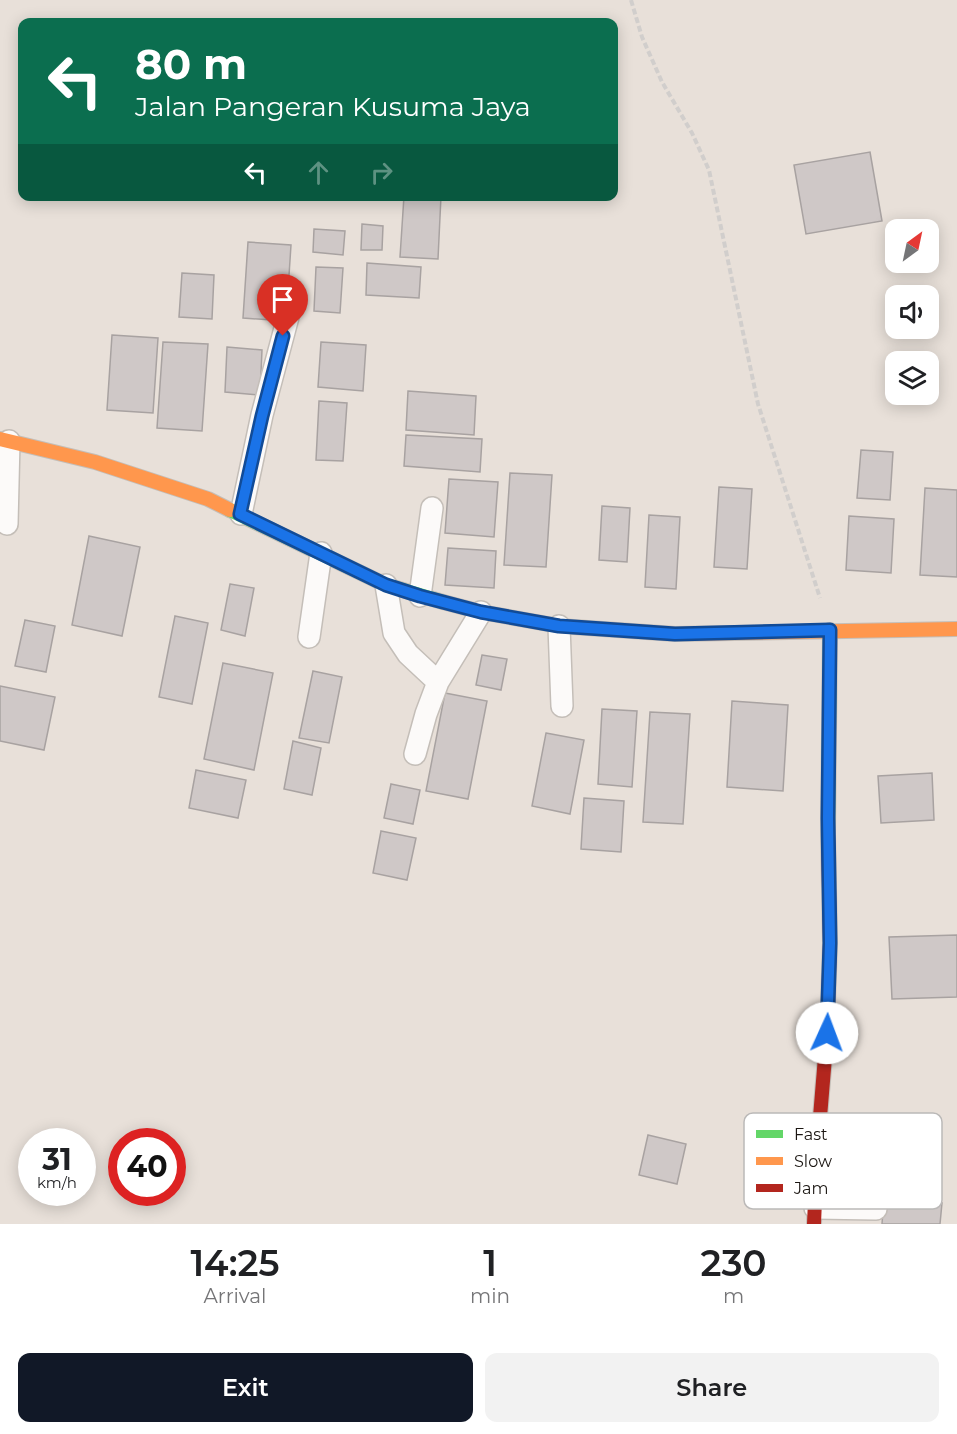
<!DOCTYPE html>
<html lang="en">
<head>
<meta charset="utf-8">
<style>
  body { margin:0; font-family:Montserrat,sans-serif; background:#f2f2f2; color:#202124; height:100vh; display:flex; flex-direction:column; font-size:22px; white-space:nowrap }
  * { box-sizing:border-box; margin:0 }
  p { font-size:20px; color:#757577 }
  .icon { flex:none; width:33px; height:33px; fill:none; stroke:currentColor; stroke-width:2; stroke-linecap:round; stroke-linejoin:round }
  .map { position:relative; height:1224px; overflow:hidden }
  .sheet { display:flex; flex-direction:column; background:#fff; flex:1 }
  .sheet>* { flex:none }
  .banner { position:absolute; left:18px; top:18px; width:600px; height:183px; border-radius:12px; box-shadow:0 3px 15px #0003; background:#0b6e4f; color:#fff; overflow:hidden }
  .needle { width:39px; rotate:33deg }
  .buttons { position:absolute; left:885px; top:219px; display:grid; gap:12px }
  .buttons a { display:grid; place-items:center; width:54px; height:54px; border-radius:12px; background:#fff; box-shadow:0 3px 15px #0003; font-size:30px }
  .speed { position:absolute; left:18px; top:1128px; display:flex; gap:12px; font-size:30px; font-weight:700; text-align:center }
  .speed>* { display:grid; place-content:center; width:78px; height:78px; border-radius:50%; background:#fff; box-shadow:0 3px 15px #0003; line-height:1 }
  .speed small { font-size:15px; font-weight:400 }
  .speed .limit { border:9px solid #d22; background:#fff; color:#111 }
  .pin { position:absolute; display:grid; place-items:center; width:51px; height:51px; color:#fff; margin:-62px -26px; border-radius:50% 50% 50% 0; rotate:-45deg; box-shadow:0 0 6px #0007 }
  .pin .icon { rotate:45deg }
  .me { position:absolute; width:66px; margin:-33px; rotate:2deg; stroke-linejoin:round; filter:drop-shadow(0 0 4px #0008) }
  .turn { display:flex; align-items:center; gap:21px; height:126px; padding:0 18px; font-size:27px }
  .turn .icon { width:78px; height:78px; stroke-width:2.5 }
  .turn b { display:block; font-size:42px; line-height:51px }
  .lanes { display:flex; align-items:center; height:57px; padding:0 18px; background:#0003; justify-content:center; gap:30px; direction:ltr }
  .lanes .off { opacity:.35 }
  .eta { display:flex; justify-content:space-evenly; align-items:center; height:102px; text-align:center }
  .eta b { font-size:36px; font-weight:600; line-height:42px }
  .primary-button { display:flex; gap:12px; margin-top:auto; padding:12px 18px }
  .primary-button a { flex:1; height:69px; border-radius:12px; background:#111827; color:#fff; font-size:24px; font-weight:600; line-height:69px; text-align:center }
  .primary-button a+a { background:#f2f2f2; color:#202124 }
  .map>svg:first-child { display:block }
  .building { fill:#cfc8c7; stroke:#a8a2a1; stroke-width:1.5 }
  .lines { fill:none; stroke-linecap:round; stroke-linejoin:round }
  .lane-casing { stroke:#c4beb8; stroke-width:24 }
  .fast-casing { stroke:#c4beb8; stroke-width:16 }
  .slow-casing { stroke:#c4beb8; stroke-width:16 }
  .jam-casing { stroke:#c4beb8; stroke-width:16 }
  .path { stroke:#d1cecc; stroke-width:4; stroke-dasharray:6 3; stroke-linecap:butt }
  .lane { stroke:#fcfaf9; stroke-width:21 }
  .fast { stroke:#63d668; stroke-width:14 }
  .slow { stroke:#ff974d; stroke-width:14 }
  .jam { stroke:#b3261e; stroke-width:14 }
  .route-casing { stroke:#114b97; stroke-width:15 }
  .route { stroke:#1a73e8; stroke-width:10 }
  .key { fill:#fff; stroke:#bbb9b8; stroke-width:1.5 }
  .key-label { font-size:16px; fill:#1b1612 }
</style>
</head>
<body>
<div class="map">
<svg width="957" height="1224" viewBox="0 0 957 1224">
  <rect width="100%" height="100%" fill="#e8e0d9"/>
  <path class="building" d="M870,152L882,221L806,234L794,165Z
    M404,196H441L438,259L400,257Z
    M362,224L383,226L382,250H361Z
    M314,229L345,231L343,255L313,252Z
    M248,242L291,245L286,321L243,318Z
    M367,263L421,267L419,298L366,295Z
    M316,267L343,268L340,313L314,311Z
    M182,273L214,275L212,319L179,317Z
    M112,335L158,338L153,413L107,410Z
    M163,342L208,344L202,431L157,428Z
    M321,342L366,345L363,391L318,387Z
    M227,347L262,350L260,395L225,392Z
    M408,391L476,396L474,435L406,430Z
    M319,401L347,403L343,461L316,460Z
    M406,435L482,439L480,472L404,466Z
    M861,450L893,452L890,500L857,498Z
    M510,473L552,475L546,567L504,565Z
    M449,479L498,482L494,537L445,533Z
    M719,487L752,489L747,569L714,567Z
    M925,488L957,490V577L920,575Z
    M602,506L630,508L627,562L599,560Z
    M649,515L680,517L676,589L645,587Z
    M849,516L894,519L891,573L846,570Z
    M89,536L140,547L122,636L72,625Z
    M448,548L496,551L494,588L445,585Z
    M230,584L254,588L245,636L221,630Z
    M175,616L208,623L192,704L159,697Z
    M25,620L55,626L46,672L15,666Z
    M482,655L507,659L501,690L476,685Z
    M223,663L273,673L254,770L204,759Z
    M313,671L342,677L329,743L299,738Z
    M0,686L55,697L44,750L0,741Z
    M445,693L487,701L468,799L426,791Z
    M732,701L788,705L783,791L727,787Z
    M602,709L637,711L632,787L598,784Z
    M650,712L690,714L683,824L643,822Z
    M546,733L584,740L570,814L532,806Z
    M293,741L321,748L312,795L284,789Z
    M196,770L246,780L238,818L189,808Z
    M932,773L934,820L881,823L878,776Z
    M391,784L420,790L413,824L384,818Z
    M584,798L624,801L621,852L581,849Z
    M381,831L416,838L407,880L373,873Z
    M957,935V997L892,999L889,937Z
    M648,1135L686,1144L677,1184L639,1175Z
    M884,1197L942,1203L940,1224H882Z"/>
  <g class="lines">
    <g class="lane-casing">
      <path id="lane" d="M241,514L262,415L288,317
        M7,524L9,441
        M386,585L394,633L408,654L438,682
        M420,596L432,508
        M559,626L562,706
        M309,637L321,553
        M415,754L426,714L438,682L481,612
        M815,1208L876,1209"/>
    </g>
    <g class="fast-casing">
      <path id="fast" d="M230,510L386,585L443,602
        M828,834L830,630"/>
    </g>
    <g class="slow-casing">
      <path id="slow" d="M0,439L95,462L208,499L230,510
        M443,602L481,612L559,626L675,634L957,629"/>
    </g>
    <g class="jam-casing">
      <path id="jam" d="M814,1224L817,1153L827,1033L830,943L828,834"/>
    </g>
    <path class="path" d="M631,0L642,37L662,82L692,133L709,170L758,404L820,598"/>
    <use href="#lane" class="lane"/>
    <use href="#fast" class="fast"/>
    <use href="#slow" class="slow"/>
    <use href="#jam" class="jam"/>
  </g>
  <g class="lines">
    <g class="route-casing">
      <path id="route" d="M283,336L262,416L240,514L386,585L420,596L481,612L559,626L675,634L830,630L828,818L830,943L827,1033"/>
    </g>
    <use href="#route" class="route"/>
  </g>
  <rect x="744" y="1113" width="198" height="96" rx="9" class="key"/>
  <rect x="756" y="1130" width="27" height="8" fill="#63d668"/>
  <rect x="756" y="1157" width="27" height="8" fill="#ff974d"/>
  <rect x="756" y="1184" width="27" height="8" fill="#b3261e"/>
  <g class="key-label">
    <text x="794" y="1140">Fast</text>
    <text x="794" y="1167">Slow</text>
    <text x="794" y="1194">Jam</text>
  </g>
</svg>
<div class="buttons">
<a><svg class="needle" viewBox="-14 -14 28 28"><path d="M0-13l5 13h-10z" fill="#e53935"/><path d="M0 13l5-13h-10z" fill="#757577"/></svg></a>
<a><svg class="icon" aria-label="sound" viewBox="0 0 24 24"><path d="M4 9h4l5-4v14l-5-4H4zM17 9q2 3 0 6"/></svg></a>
<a><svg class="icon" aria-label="layers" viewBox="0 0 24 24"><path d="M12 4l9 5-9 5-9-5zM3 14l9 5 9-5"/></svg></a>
</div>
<div class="speed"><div>31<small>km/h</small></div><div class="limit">40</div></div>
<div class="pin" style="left:283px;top:336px;background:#d93025"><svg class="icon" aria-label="arrive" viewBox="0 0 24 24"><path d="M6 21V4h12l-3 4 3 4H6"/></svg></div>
<svg class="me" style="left:827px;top:1033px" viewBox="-20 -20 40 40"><circle r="19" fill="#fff"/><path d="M0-13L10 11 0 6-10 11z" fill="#1a73e8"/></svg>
<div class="banner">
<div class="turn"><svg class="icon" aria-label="left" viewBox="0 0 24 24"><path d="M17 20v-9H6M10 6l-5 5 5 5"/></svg><div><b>80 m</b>Jalan Pangeran Kusuma Jaya</div></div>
<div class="lanes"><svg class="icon" aria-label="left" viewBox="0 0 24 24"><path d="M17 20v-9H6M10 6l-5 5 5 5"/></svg><svg class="icon off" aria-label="ahead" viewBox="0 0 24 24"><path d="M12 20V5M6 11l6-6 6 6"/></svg><svg class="icon off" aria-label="right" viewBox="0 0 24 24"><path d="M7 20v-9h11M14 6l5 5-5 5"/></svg></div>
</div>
</div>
<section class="sheet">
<div class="eta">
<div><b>14:25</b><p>Arrival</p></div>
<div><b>1</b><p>min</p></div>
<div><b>230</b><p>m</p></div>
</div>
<div class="primary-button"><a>Exit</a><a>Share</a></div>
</section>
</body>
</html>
